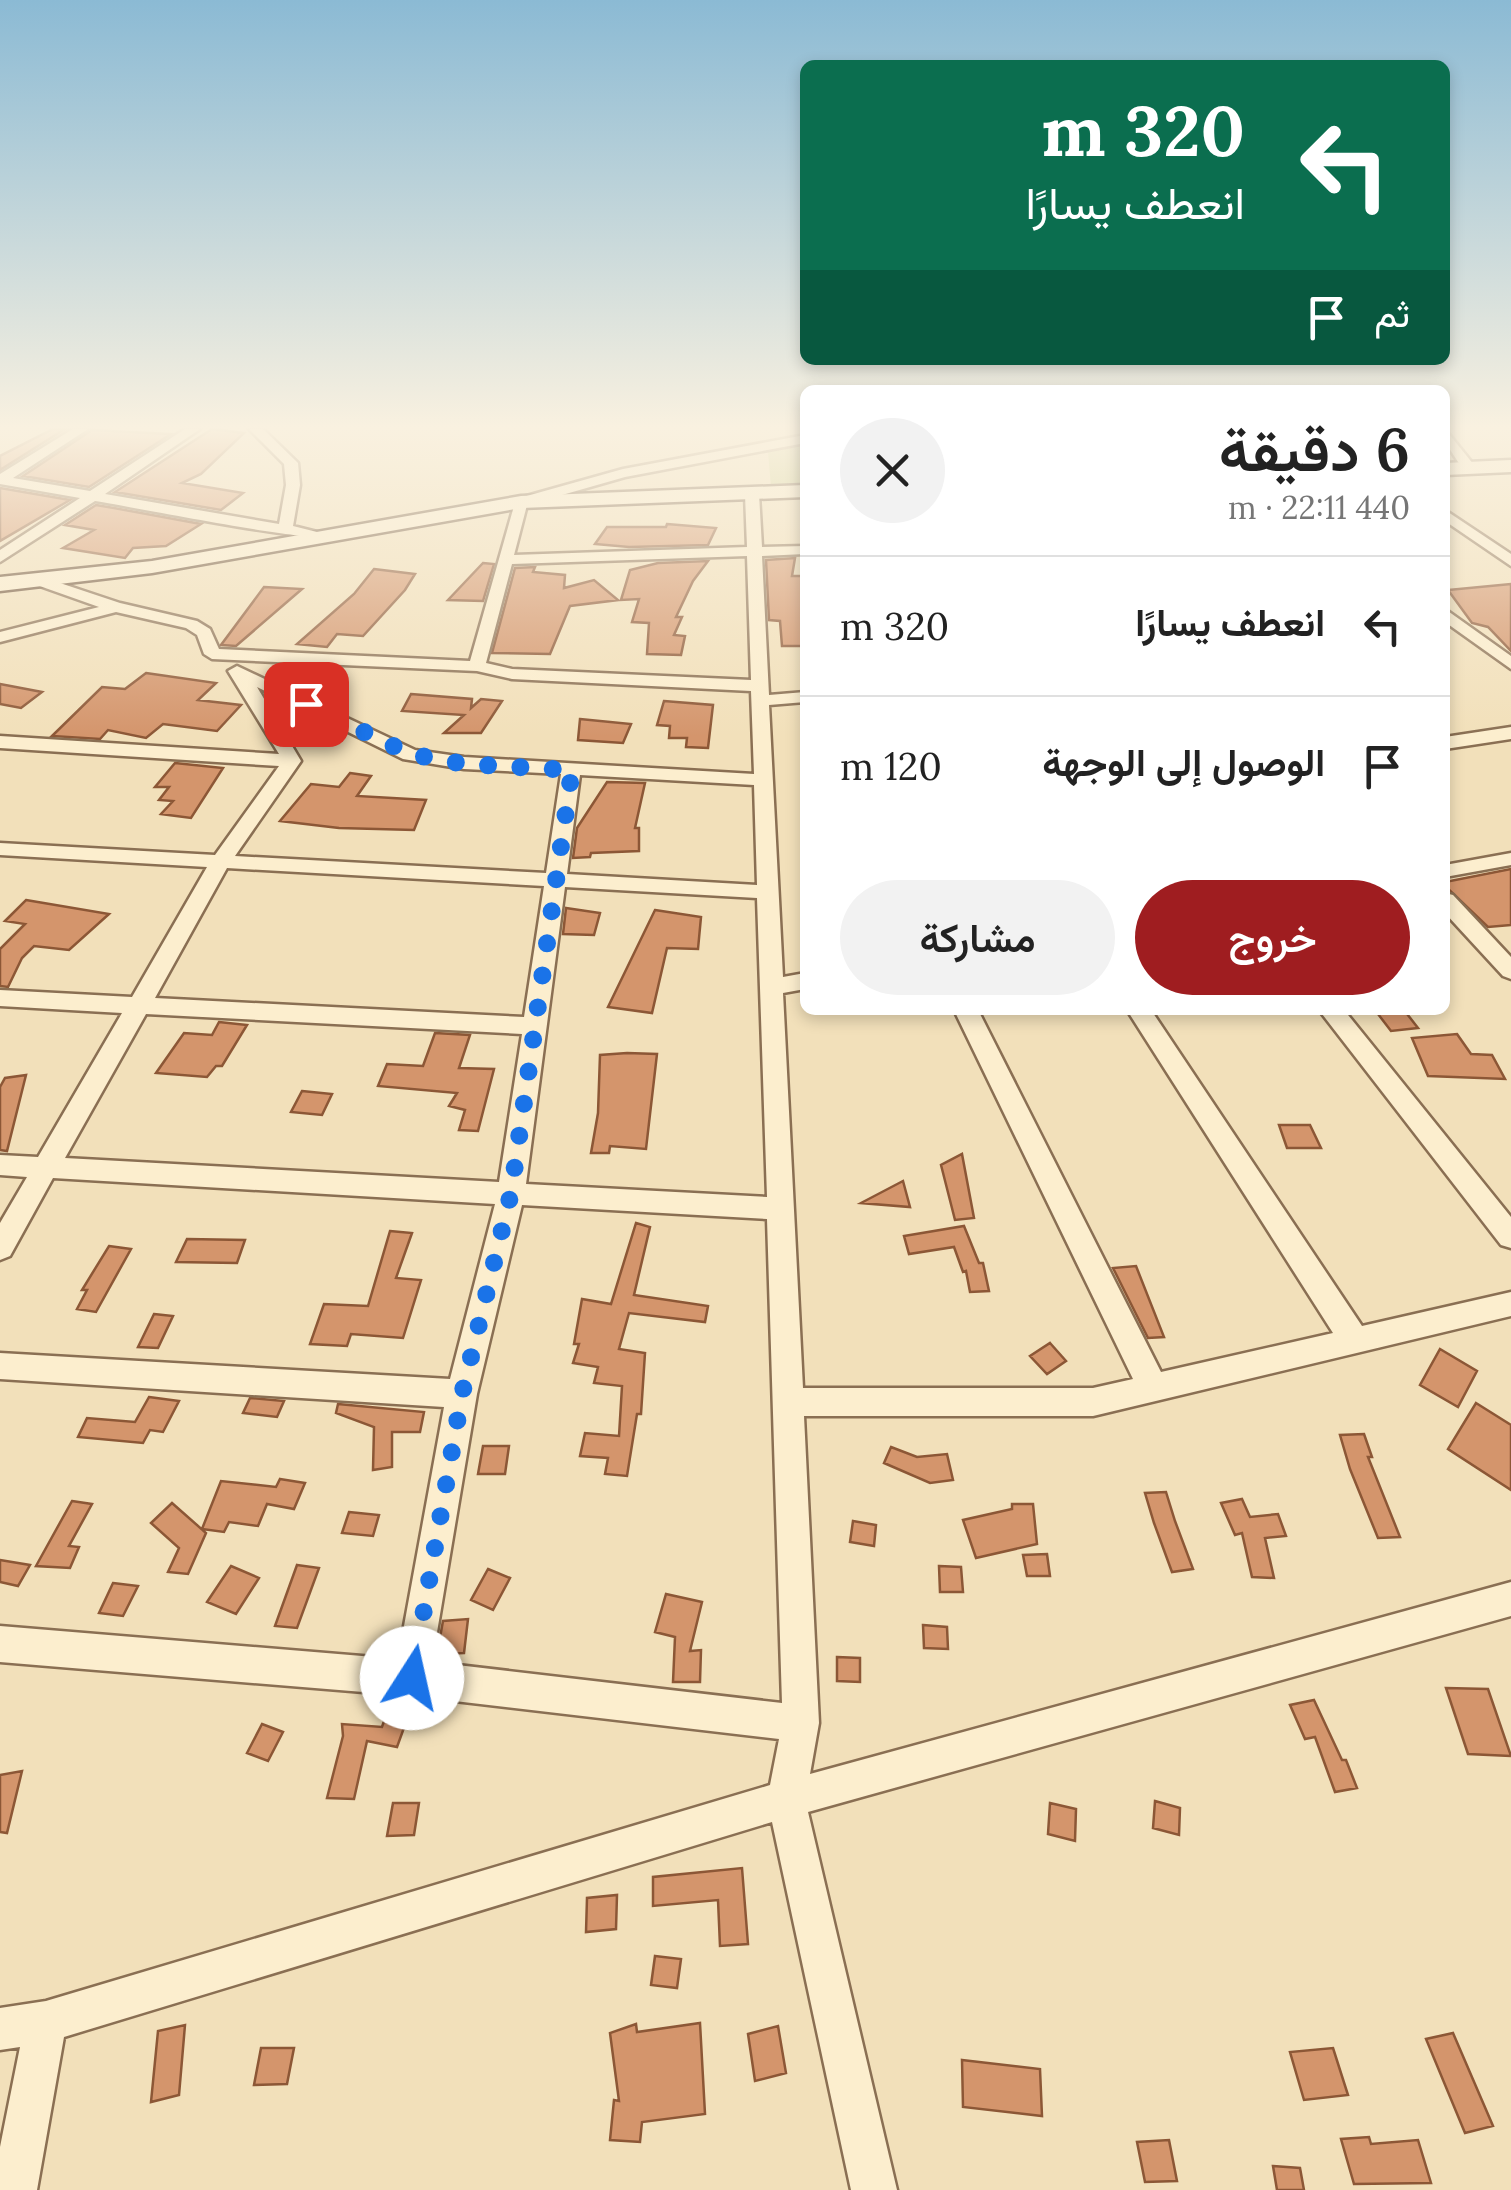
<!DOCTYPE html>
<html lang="ar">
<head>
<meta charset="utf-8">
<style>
  body { margin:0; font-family:Lora,Vazirmatn,serif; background:#f2f2f2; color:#222; direction:rtl; height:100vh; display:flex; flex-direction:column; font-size:38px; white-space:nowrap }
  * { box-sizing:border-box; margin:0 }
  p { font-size:32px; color:#767676 }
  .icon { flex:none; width:55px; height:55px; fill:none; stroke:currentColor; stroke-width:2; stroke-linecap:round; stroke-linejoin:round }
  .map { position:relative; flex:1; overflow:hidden; direction:ltr }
  .drawer { position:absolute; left:800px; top:385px; width:650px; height:630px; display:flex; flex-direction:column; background:#fff; border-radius:15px; box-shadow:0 5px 15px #0003; direction:rtl }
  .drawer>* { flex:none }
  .guide { position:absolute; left:800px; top:60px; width:650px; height:305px; border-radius:15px; box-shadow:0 5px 15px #0003; direction:rtl; background:#0b6e4f; color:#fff; overflow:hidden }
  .pin { position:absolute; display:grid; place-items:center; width:85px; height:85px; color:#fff; margin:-42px; border-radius:20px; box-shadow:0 5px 15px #0006 }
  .me { position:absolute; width:110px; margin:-55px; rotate:10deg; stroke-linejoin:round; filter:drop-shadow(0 0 8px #0008) }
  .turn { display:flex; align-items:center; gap:35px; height:210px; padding:0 40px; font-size:45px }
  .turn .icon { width:130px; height:130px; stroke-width:2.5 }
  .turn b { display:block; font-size:70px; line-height:85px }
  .then { display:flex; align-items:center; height:95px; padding:0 40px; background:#0003; gap:20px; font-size:38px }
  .round { display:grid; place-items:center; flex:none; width:105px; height:105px; border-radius:52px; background:#f2f2f2 }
  .head { display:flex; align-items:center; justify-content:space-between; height:170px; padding:0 40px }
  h1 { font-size:60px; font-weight:600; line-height:75px }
  .cta { display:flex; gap:20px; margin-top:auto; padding:20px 40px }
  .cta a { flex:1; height:115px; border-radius:60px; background:#9f1d20; color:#fff; font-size:40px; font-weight:600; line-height:115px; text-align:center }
  .cta a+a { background:#f2f2f2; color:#222 }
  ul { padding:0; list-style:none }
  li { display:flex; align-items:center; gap:30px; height:140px; padding:0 40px; border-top:2px solid #e0e0e0 }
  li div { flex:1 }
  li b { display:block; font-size:38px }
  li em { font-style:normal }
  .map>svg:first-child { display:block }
  .green { fill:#cad08d }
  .building { fill:#d4956c; stroke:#8c5736; stroke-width:2.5 }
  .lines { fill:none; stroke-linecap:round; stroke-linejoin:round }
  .minor-casing { stroke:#8a6f53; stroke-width:5 }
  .secondary-casing { stroke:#6c5036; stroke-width:5 }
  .minor { fill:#fceece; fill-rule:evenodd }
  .secondary { fill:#fceece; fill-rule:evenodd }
  .route { stroke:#1a73e8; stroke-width:18; stroke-dasharray:0 32.4 }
</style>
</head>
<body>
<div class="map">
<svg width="1511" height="2190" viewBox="0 0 1511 2190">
  <rect width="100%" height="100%" fill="#f2e0ba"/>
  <path class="green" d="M805,437V487H771L767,440Z"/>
  <path class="building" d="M53,429H65L0,470V456Z
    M212,429L244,433L201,474L182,483L243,493L221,510L115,492Z
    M92,430L171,434L89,487L23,476Z
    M0,488L70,500L0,541Z
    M96,505L114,508L201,524L166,546L133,548L125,558L63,548L94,530L65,525Z
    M667,524L716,528L708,545L629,547L595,544L607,527H666Z
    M795,558L792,576H804L805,646H782L780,621L769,620L766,560Z
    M708,561L693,581L676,617H682L674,635L685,636L681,655L647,654L649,623L632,622L639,599L621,600L630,570L658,563Z
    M483,563L494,564L483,601L448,600Z
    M535,567L533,572L565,575L564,588L594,580L618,600L570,606L550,654L492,653L515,568Z
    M374,569L415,574L405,590L363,636L337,634L327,647L297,644L354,594Z
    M1511,584V651L1488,627L1472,623L1448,590Z
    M264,587L302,589L236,646L221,645Z
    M146,673L216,683L198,700L241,705L217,731L163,724L146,738L108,730L100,739L52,736L102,687L125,689Z
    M0,684L42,692L21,708L0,704Z
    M411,694L472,699L471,708L481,699L502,701L481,733H444L464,715L402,711Z
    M664,701L713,705L708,748L686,747L687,738H669L670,726L657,725Z
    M580,719L631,724L623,743L578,740Z
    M175,763L223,768L191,818L161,814L173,801L159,800L169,787H155Z
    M350,773L371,776L357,796L426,800L414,830L339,828L280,821L311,784L339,787Z
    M607,782L645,783L635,828H639V851L591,853L590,857L573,858L577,828Z
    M1511,869V925L1488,927L1445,886V882Z
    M26,900L109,914L69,950L34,946L22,958L8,987L0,986V949L25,924L5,921Z
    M566,908L600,913L594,935L563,934Z
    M655,910L701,917L698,949L667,948L652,1013L608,1007Z
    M1404,1010L1418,1028L1391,1031L1378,1014Z
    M219,1022L247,1025L222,1066H216L207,1077L156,1073L184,1033L212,1035Z
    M435,1033L470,1035L459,1068L494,1069L478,1131L459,1130L465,1110L449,1106L457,1093L378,1086L387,1064L423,1066Z
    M1457,1034L1471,1054L1492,1055L1505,1079L1428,1076L1412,1038Z
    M627,1053L657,1054L646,1149L610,1146L609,1153H591L598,1113L600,1055Z
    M26,1075L7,1151L0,1150V1087L5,1078Z
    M302,1091L332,1094L322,1115L291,1112Z
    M1279,1125H1310L1321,1148H1287Z
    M962,1154L974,1218L955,1220L941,1165Z
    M903,1181L910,1207L861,1203Z
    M636,1223L650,1227L634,1295L708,1306L705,1322L629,1313L619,1349L645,1353L641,1414H637L627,1476L605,1474L608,1458L580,1456L585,1433L619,1436L622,1386L594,1383L598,1367L573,1363L579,1344H574L582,1299L611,1304Z
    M964,1226L979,1263H983L989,1291L970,1292L966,1271L963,1272L954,1247L909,1254L904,1236Z
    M390,1231L412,1233L396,1278L421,1280L403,1338L351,1334L347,1346L310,1344L324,1304L368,1306Z
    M187,1239L245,1240L237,1263L176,1262Z
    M109,1246L131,1249L96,1312L77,1309L87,1290H82Z
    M1136,1266L1164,1337L1148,1338L1113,1268Z
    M154,1314L173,1316L158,1348L138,1347Z
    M1050,1343L1066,1361L1047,1374L1030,1356Z
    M1440,1349L1477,1371L1458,1407L1420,1385Z
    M149,1397L179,1401L163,1432L150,1430L143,1443L78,1437L87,1418L135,1422Z
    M250,1398L284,1401L277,1417L243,1413Z
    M1476,1403L1511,1425V1490L1448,1449Z
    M338,1404L424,1412L420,1432H392V1467L373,1470L374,1427L336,1413Z
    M1364,1434L1372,1457H1368L1400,1537L1378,1538L1350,1469L1340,1435Z
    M483,1446H509L505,1474H478Z
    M891,1447L917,1457L947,1454L953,1480L930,1483L884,1463Z
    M280,1479L305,1483L294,1509L267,1504L258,1526L229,1522L224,1532L202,1529L221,1481L276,1487Z
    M1166,1492L1175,1521L1193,1569L1172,1572L1154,1523L1145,1493Z
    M1242,1499L1250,1517L1278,1514L1286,1536L1265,1538L1274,1578L1252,1577L1242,1533L1235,1535L1221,1503Z
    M72,1501L92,1504L69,1546L79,1547L70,1568L36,1566Z
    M172,1503L206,1533L188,1574L168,1572L179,1548L151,1523Z
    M1012,1504H1033L1037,1544L976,1558L963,1520L1012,1509Z
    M349,1512L379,1515L373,1536L342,1533Z
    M853,1521L876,1525L874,1546L850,1542Z
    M1047,1554L1050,1576H1027L1023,1555Z
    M0,1560L30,1565L18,1586L0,1582Z
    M297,1565L319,1568L297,1628L275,1626Z
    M231,1566L259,1578L236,1614L207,1602Z
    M939,1566L961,1567L963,1592H940Z
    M488,1569L510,1578L493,1610L471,1600Z
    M113,1583L138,1586L123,1616L99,1613Z
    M666,1594L702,1602L690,1651L701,1650L700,1682H673L675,1637L655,1632Z
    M468,1619L464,1653L437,1654L443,1621Z
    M923,1625L947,1627L948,1649L924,1648Z
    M837,1657L860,1658V1682L837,1681Z
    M1446,1688L1488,1689L1511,1756L1468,1754Z
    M1314,1700L1342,1760H1346L1357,1788L1335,1792L1315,1737L1305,1739L1290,1705Z
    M384,1721L405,1725L397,1747L367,1741L354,1799L327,1798L343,1736L342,1724L382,1727Z
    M262,1724L283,1732L268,1761L247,1753Z
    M22,1771L7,1833L0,1832V1775Z
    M1155,1801L1180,1808L1179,1835L1153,1828Z
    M393,1803H419L414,1835L387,1836Z
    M1050,1803L1076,1809L1075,1841L1048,1834Z
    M742,1868L748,1944L720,1946L718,1900L653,1906V1877Z
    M617,1895L616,1929L586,1932L587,1898Z
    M655,1956L681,1959L677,1988L651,1985Z
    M700,2023L705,2114L642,2122L640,2142L610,2140L614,2100L619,2101L610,2033L636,2024L637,2032Z
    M185,2025L179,2095L151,2102L158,2031Z
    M778,2026L786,2073L755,2081L748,2034Z
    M1453,2033L1493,2126L1465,2133L1426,2039Z
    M261,2048H294L287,2084L254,2085Z
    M1333,2048L1348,2095L1304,2100L1290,2052Z
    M962,2060L1040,2069L1042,2116L963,2107Z
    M1369,2137L1371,2144L1418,2140L1431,2183L1354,2184L1341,2139Z
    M1169,2140L1177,2181L1145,2182L1137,2142Z
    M1273,2166L1300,2168L1304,2190H1277Z"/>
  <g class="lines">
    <g class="minor-casing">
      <path id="minor" d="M73,429H88L13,478L90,491L185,429H200L105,494L279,524L286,485L284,464L249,429H263L298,463L300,485L293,526L333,536C320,545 128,506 95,501L0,562V550L80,498L0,484V474Z
        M1445,429L1474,465V471H1464L1445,442Z
        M805,435V443L625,477L527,505L514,555L747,547L745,494L752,490L759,494L762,547L805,546V554L762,556L769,695L805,692V702L769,705L783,977L805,973V989L783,993L803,1388H1093L1133,1379L954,1010H978L1161,1372L1333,1333L1127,1010H1151L1362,1326L1511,1292V1316L1093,1416H804L819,1723L810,1774L1511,1582V1616L808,1812L897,2190H851L772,1822L64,2037L37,2190H0V2147L20,2047L0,2050V2008L46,2001L770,1785L779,1739L412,1696L0,1662V1626L398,1659L444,1407L0,1379V1353L450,1379L495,1204L53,1178L10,1256L0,1260V1223L27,1177L0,1175V1155L38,1157L122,1013L0,1006V990L132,997L207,867L0,855V843L215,855L279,766L0,748V736L279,754L228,671L237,666L415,750L464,757L754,774L751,691L512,679L477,671L212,659L204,654L197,635L186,628L116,612L0,642V632L99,607L34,584V578L39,576L120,603L197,621L210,629L219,649L470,661L516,499L623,469ZM747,556L751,680L512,669L486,663L512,564ZM257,687L403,759L464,769L561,774L546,873L235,856L301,761ZM580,775L754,785L757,885L567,874ZM227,868L544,886L524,1017L155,998ZM565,887L757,898L767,1197L526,1184ZM146,1014L522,1034L499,1182L65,1158ZM522,1205L767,1219L782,1703L432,1662L477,1394Z
        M1445,510L1511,554V566L1445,521Z
        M1445,609L1511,656V669L1445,622Z
        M1511,727V739L1445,749V737Z
        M1511,853V865L1445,877V865Z
        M1445,893L1453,895L1511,957V979L1503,976L1445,913Z
        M1319,1010H1344L1511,1217V1248L1501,1245Z"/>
    </g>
    <g class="secondary-casing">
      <path id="secondary" d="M1511,460V472L1445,475V463Z
        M805,485V497L521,508L152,573L0,591V577L152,561L521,496Z"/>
    </g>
    <use href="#minor" class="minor"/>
    <use href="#secondary" class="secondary"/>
  </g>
  <linearGradient id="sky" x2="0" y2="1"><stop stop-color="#8bbad4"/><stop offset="0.58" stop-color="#f9f1e0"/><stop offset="1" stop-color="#f9f1e0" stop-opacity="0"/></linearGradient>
  <rect width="1511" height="736" fill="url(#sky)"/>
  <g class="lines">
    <path class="route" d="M306,704L410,754L464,764L572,770L511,1193L462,1394L412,1678"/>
  </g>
</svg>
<div class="pin" style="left:306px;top:704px;background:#d93025"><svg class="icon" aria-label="arrive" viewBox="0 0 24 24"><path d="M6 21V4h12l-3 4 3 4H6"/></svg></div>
<svg class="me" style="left:412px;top:1678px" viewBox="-20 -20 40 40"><circle r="19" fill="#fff"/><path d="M0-13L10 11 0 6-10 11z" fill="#1a73e8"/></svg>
<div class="guide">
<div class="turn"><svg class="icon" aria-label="left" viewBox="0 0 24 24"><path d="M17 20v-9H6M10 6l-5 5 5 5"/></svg><div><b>320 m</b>انعطف يسارًا</div></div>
<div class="then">ثم<svg class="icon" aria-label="arrive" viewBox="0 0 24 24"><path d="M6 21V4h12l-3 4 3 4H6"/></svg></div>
</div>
<section class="drawer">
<div class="head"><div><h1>6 دقيقة</h1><p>440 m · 22:11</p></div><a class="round"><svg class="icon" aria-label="close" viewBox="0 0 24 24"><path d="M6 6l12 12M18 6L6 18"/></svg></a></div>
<ul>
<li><svg class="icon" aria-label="left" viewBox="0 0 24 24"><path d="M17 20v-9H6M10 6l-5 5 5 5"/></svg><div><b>انعطف يسارًا</b></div><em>320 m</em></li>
<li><svg class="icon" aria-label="arrive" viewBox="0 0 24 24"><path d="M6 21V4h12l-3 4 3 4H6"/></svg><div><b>الوصول إلى الوجهة</b></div><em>120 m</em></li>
</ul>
<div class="cta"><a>خروج</a><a>مشاركة</a></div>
</section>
</div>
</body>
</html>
